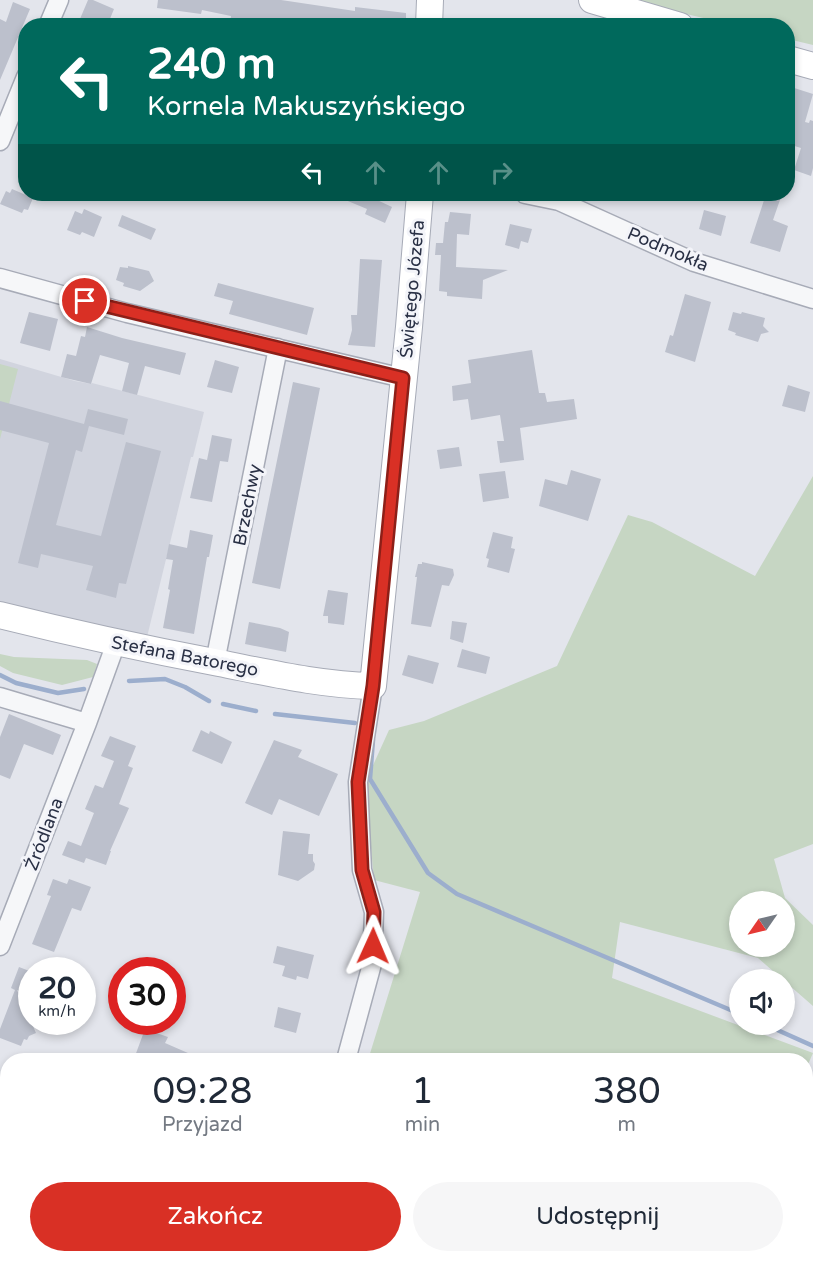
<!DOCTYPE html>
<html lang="pl">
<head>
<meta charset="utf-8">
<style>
  body { margin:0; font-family:"Varela Round",sans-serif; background:#f6f6f7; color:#1f2937; height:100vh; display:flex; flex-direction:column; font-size:22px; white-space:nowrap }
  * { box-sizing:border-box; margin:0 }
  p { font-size:20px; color:#747a83 }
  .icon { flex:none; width:33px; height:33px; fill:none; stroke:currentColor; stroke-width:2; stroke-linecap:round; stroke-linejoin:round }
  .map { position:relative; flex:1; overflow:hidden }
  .side { position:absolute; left:0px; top:1053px; width:813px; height:210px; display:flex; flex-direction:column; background:#fff; border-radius:24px 24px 0 0; box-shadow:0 3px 9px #0003 }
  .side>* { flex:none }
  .hud { position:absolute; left:18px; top:18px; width:777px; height:183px; border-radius:24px; box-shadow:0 3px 9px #0003; background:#00695c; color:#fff; overflow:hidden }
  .needle { width:39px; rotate:236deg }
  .buttons { position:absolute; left:729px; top:891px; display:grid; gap:12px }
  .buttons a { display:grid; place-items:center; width:66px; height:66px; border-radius:50%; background:#fff; box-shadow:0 3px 9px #0003; font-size:30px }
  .speed { position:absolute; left:18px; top:957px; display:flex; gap:12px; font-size:30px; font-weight:700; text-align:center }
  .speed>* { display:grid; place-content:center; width:78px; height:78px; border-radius:50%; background:#fff; box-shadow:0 3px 9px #0003; line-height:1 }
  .speed small { font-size:15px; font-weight:400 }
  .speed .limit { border:9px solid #d22; background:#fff; color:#111 }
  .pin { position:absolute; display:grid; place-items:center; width:51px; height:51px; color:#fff; margin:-26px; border:3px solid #fff; border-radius:50%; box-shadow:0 2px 6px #0007 }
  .me { position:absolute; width:66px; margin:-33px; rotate:1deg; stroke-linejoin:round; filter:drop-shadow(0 0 4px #0008) }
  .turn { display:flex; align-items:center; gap:21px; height:126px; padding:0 30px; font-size:27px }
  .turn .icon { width:78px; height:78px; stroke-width:2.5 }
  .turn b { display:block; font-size:42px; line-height:51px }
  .lanes { display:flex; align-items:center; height:57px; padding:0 30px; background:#0003; justify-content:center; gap:30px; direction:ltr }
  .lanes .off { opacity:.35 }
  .eta { display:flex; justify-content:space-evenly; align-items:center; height:102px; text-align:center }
  .eta b { font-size:36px; font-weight:600; line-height:42px }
  .primary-button { display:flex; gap:12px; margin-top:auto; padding:12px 30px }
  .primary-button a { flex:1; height:69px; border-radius:36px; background:#d93025; color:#fff; font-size:24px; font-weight:600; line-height:69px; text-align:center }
  .primary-button a+a { background:#f6f6f7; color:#1f2937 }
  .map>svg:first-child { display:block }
  .built { fill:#d1d4de }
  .green { fill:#c6d6c3; fill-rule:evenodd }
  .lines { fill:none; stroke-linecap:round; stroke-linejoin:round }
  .stream { stroke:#9caecd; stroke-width:4.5 }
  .river { stroke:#9caecd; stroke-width:28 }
  .building { fill:#bcc0cc }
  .lane-casing { stroke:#a7abb7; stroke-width:12 }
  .street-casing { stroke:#a7abb7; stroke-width:21 }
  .secondary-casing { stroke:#a7abb7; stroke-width:28 }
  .lane { stroke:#f6f7f9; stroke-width:9 }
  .street { stroke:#f6f7f9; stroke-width:18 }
  .secondary { stroke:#fff; stroke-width:26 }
  .route-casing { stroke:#8d1f18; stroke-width:15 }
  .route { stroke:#d93025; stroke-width:10 }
  .labels { text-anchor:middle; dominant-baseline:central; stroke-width:6; stroke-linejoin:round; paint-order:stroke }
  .street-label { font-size:18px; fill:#293045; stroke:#f3f4f9 }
</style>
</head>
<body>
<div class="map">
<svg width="813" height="1263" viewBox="0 0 813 1263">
  <rect width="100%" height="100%" fill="#e3e5ec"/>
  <path class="built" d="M0,359L75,381L91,384L92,383L204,412L193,457H191L147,637L0,603Z"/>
  <path class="green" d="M627,0H813V45L788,39V26L733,25Z
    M0,364L18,369L0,439Z
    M813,476V844L774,859L785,898L813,925V1006L758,958L620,922L612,978L813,1053L806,1069V1060H368L420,892L374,880L365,783L389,730L424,721L557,666L628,515L652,522L755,576ZM740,902H784V946H740Z
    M0,654L14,657L87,660L97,664L93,677L62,685L13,673L0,666Z
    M78,1256H191L204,1263H89Z
    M398,1256H710L706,1263H419Z"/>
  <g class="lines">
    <path class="stream" d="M0,675L16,683L58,693L84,689
      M129,681L165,679L185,687L209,701
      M223,704L256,711
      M275,714L355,723
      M373,740L370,779L428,873L457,894L740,1014
      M764,1024L813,1046"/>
    <path class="river" d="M0,1181L8,1183
      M122,1256L132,1263"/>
  </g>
  <path class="building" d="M88,0H93L114,9L107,26H77Z
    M158,0H281L355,11V7L406,13V26H241L230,23L231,16L202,10L201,14L157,8Z
    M13,2L30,9L0,80V19L6,22Z
    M788,86L813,94L805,122L809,123L810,120L813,121V168L811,176L794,170L801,148L788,144Z
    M12,189L33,198L28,210L24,209L22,213L0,204L6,191L10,193Z
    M331,194H377L375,199L392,207L385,223L365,214L367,209Z
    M766,194H782L773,220L788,226L780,252L750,243Z
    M84,209L102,217L94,237L82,232L80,235L67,230L75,211L82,214Z
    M704,210L726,216L721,236L699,229Z
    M450,212L471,214L469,235L457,234L456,267L508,270L483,280L482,299L447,296V292L439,291L441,255H435L436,243H443L445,222H448Z
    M122,215L156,229L151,240L118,226Z
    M510,224L532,229L528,243L521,241L519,249L505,245Z
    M360,259L382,260L375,347L348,345L352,330L351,315H357Z
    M128,266L149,271L154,281L140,291L123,286L124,283L116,280L120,267L128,268Z
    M218,283L314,308L307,335L229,314L233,301L214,296Z
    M685,294L711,302L695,362L665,352L670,335L673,336Z
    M29,312L58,319L50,351L20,343Z
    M733,312L741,314L742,312L765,318L763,326L769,332L761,334L758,342L735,335L736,333L728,330Z
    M87,327L122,338L186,353L180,375L145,366L137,395L122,391L129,363L100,355L91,384L61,377L67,354L76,356L81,336L85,337Z
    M532,350L539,393H545L547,402L574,399L577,419L520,428L524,460L500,463L497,441H504L500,415L471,420L468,399L453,401L452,386L471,383L468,360Z
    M215,360L239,367L232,393L207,387Z
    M293,382L320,388L280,589L252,583Z
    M788,385L810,392L805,412L782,406Z
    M0,401L84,424L88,409L128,419L124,435L89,426L82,452L76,450L56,525L101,536L126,442L161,451L126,584L119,583L116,598L86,590L93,566L41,554L38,568L18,563L49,443L0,430Z
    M212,435L232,439L228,462L220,461L212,502L190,498L199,458L207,460Z
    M459,447L462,466L440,469L437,450Z
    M571,470L601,479L588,521L539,506L545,479L567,485Z
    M505,471L509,498L483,502L479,474Z
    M190,530L213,535L209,557H207L194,634L163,628L170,590L168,589L173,560L166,559L169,544L187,548Z
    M493,532L513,537L511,548L515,549L509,573L487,567L489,559L486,558Z
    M422,562L453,569L454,575L449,586L442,585L431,627L411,624L417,577H415L418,564H422Z
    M328,590L348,593L344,625L328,623V616H323Z
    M452,621L467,623L463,643L450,639Z
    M249,622L280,628L289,632L286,652L245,644Z
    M462,649L490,657L486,674L457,667Z
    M408,655L439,663L433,684L402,675Z
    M9,714L61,735L53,755L24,744L10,779L0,775V737Z
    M201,730L209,734L210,731L232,742L222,764L192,751Z
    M110,736L136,746L128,766L133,768L119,804L129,808L110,851H111L106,865L86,858L84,863L62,855L68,841L81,846L94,813L85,809L95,785L103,788L114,761L101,756Z
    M274,740L302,750L298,757L338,774L319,816L279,799L272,815L245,803Z
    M283,831L310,834L308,854H313V861L315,864L314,870L298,881L278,875Z
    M53,879L67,884L69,879L91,887L81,911L72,908L54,952L32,944L51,896L47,895Z
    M277,946L314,955L308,979L297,976L296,980L282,976L285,966L273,963Z
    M19,967L32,972V996L17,990L36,1033L29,1036L27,1040L24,1039L21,1046L0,1038V1029L15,990L11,988Z
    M278,1007L301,1013L296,1033L274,1027Z
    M145,1029L168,1037L165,1043L204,1060H148L135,1056Z"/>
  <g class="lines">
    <g class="lane-casing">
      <path id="lane" d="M266,1263L273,1256"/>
    </g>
    <g class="street-casing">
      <path id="street" d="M48,26L59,0
        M0,141L26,77
        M525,194L559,201L694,262L813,299
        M0,278L127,313L403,378
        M215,662L278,348
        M0,697L87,723
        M0,946L87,723L116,643
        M346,1060L372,964L374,912L362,870L358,782L373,686
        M317,1256L318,1263"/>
    </g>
    <g class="secondary-casing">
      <path id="secondary" d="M592,0L680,26
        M429,26L430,0
        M788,59L813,66
        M0,615C72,633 146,649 219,663C270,673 321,685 373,686L409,327L420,194"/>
    </g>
    <use href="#lane" class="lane"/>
    <use href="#street" class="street"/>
    <use href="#secondary" class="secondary"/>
  </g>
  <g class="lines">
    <g class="route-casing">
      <path id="route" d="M85,301L403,378L373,686L358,782L362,870L374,912L373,946"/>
    </g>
    <use href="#route" class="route"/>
  </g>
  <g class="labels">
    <g class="street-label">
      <text transform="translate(668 249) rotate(23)">Podmokła</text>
      <text transform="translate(412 289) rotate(-85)">Świętego Józefa</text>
      <text transform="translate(247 505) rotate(-79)">Brzechwy</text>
      <text transform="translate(185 656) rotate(11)">Stefana Batorego</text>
      <text transform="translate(44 834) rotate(-69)">Źródlana</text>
    </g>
  </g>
</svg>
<div class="buttons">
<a><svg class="needle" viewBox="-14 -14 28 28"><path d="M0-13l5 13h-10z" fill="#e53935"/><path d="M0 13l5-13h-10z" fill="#747a83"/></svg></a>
<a><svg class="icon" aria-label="sound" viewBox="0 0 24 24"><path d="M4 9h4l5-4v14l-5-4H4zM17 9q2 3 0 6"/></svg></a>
</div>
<div class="speed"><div>20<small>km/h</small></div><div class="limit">30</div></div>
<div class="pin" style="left:85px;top:301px;background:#d93025"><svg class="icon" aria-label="arrive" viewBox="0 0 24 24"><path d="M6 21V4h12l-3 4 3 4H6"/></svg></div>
<svg class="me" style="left:373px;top:946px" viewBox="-20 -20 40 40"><path d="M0-17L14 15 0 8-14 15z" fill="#d93025" stroke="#fff" stroke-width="4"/></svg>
<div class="hud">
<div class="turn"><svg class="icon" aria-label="left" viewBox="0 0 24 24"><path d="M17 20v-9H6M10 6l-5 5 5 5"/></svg><div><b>240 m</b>Kornela Makuszyńskiego</div></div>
<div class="lanes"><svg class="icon" aria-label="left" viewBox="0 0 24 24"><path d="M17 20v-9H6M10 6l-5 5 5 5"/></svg><svg class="icon off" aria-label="ahead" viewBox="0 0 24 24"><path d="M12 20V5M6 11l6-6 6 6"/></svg><svg class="icon off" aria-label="ahead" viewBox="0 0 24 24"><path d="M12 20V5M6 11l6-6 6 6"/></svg><svg class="icon off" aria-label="right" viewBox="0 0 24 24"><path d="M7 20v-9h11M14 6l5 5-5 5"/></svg></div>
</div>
<section class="side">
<div class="eta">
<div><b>09:28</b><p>Przyjazd</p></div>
<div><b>1</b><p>min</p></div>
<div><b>380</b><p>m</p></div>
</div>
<div class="primary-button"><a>Zakończ</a><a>Udostępnij</a></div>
</section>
</div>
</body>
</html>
